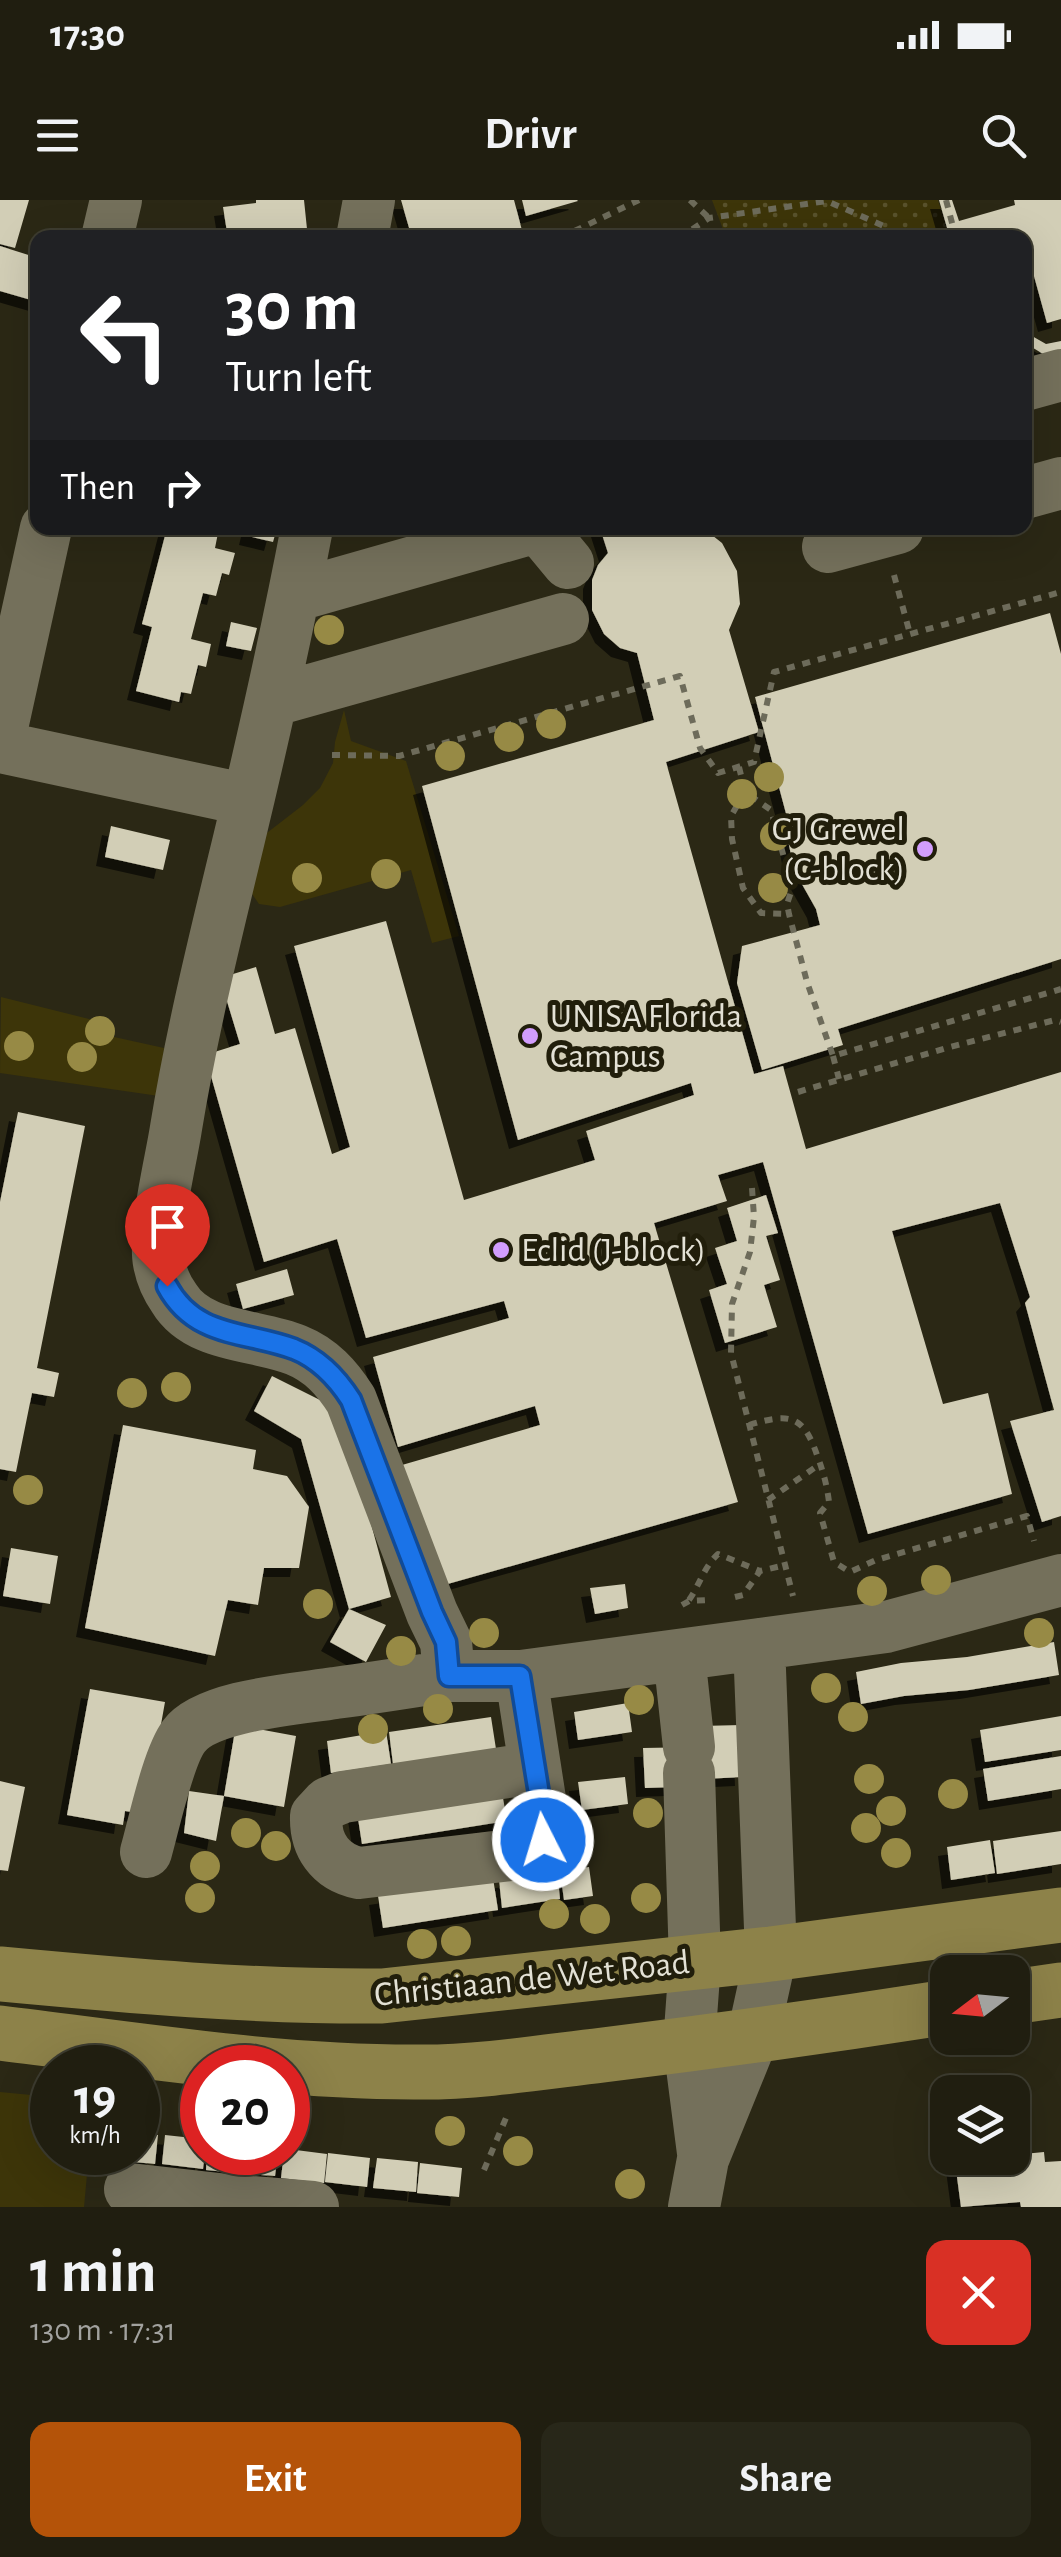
<!DOCTYPE html>
<html lang="en">
<head>
<meta charset="utf-8">
<style>
  body { margin:0; font-family:"Alegreya Sans",sans-serif; background:#282719; color:#f1f3f6; height:100vh; display:flex; flex-direction:column; font-size:38px; white-space:nowrap }
  * { box-sizing:border-box; margin:0 }
  p { font-size:32px; color:#a2a29f }
  .icon { flex:none; width:55px; height:55px; fill:none; stroke:currentColor; stroke-width:2; stroke-linecap:round; stroke-linejoin:round }
  .map { position:relative; height:2007px; overflow:hidden }
  .side { display:flex; flex-direction:column; background:#201e10; flex:1 }
  .side>* { flex:none }
  .banner { position:absolute; left:30px; top:30px; width:1002px; height:305px; border-radius:20px; box-shadow:0 10px 40px #0002,0 0 0 2px #3d3c30; background:#202124; color:#fff; overflow:hidden }
  .needle { width:65px; rotate:254deg }
  .fabs { position:absolute; left:930px; top:1755px; display:grid; gap:20px }
  .fabs a { display:grid; place-items:center; width:100px; height:100px; border-radius:20px; background:#201e10; box-shadow:0 10px 40px #0002,0 0 0 2px #3d3c30; font-size:50px }
  .speed { position:absolute; left:30px; top:1845px; display:flex; gap:20px; font-size:50px; font-weight:700; text-align:center }
  .speed>* { display:grid; place-content:center; width:130px; height:130px; border-radius:50%; background:#201e10; box-shadow:0 10px 40px #0002,0 0 0 2px #3d3c30; line-height:1 }
  .speed small { font-size:25px; font-weight:400 }
  .speed .limit { border:15px solid #d22; background:#fff; color:#111 }
  .pin { position:absolute; display:grid; place-items:center; width:85px; height:85px; color:#fff; margin:-102px -42px; border-radius:50% 50% 50% 0; rotate:-45deg; box-shadow:0 0 10px #0007 }
  .pin .icon { rotate:45deg }
  .me { position:absolute; width:110px; margin:-55px; rotate:355deg; stroke-linejoin:round; filter:drop-shadow(0 0 8px #0008) }
  .turn { display:flex; align-items:center; gap:35px; height:210px; padding:0 30px; font-size:45px }
  .turn .icon { width:130px; height:130px; stroke-width:2.5 }
  .turn b { display:block; font-size:70px; line-height:85px }
  .then { display:flex; align-items:center; height:95px; padding:0 30px; background:#0003; gap:20px; font-size:38px }
  .round { display:grid; place-items:center; flex:none; width:105px; height:105px; border-radius:20px; background:#282719 }
  .overview { display:flex; align-items:center; justify-content:space-between; height:170px; padding:0 30px }
  h1 { font-size:60px; font-weight:700; line-height:75px }
  .cta { display:flex; gap:20px; margin-top:auto; padding:20px 30px }
  .cta a { flex:1; height:115px; border-radius:20px; background:#b45309; color:#fff; font-size:40px; font-weight:700; line-height:115px; text-align:center }
  .cta a+a { background:#282719; color:#f1f3f6 }
  .status { display:flex; justify-content:space-between; align-items:center; height:70px; padding:0 50px; background:#201e10; direction:ltr }
  .status svg { height:28px; fill:currentColor }
  header { display:flex; justify-content:space-between; align-items:center; height:130px; padding:0 30px; background:#201e10; font-size:45px; font-weight:700 }
  .map>svg:first-child { display:block }
  .grass { fill:#3d3509 }
  .park { fill:url(#park-dots) }
  .building { fill:#d2ceb6; filter:url(#shadow) }
  .lines { fill:none; stroke-linecap:round; stroke-linejoin:round }
  .path { stroke:#6d6b5a; stroke-width:6; stroke-dasharray:8 8; stroke-linecap:butt }
  .minor { stroke:#74705b; stroke-width:52 }
  .major { stroke:#8d8249; stroke-width:55 }
  .tree { fill:#978a45 }
  .route-casing { stroke:#114b97; stroke-width:25 }
  .route { stroke:#1a73e8; stroke-width:18 }
  .poi-dot { fill:#d29dfd; stroke:#211e0b; stroke-width:4 }
  .labels { text-anchor:middle; dominant-baseline:central; stroke-width:10; stroke-linejoin:round; paint-order:stroke }
  .poi-label { font-size:35px; fill:#e3e1d5; stroke:#211e0b; text-anchor:start }
  .street-label { font-size:35px; fill:#e3e1d5; stroke:#211e0b }
</style>
</head>
<body>
<div class="status"><b>17:30</b><svg viewBox="0 0 49 12"><path d="M0 12V9h3v3zM5 12V6h3v6zM10 12V3h3v9zM15 12V0h3v12zM26 1h20v11H26zM47 4h2v5h-2z"/></svg></div>
<header><svg class="icon" aria-label="menu" viewBox="0 0 24 24"><path d="M4 6h16M4 12h16M4 18h16"/></svg>Drivr<svg class="icon" aria-label="search" viewBox="0 0 24 24"><circle cx="10" cy="10" r="6"/><path d="M15 15l6 6"/></svg></header>
<div class="map">
<svg width="1061" height="2007" viewBox="0 0 1061 2007">
  <defs>
    <pattern id="park-dots" width="8" height="8" patternUnits="userSpaceOnUse" patternTransform="scale(2.5)"><rect width="8" height="8" fill="#3d3509"/><path d="M2 2h.1M6 6h.1" fill="none" stroke="#59522c" stroke-width="1.8" stroke-linecap="round"/></pattern>
    <filter id="shadow"><feDropShadow dx="-9" dy="9" stdDeviation="0" flood-color="#0009"/></filter>
  </defs>
  <rect width="100%" height="100%" fill="#2b2815"/>
  <path class="grass" d="M344,510L351,541L406,561L459,736L432,743L411,670L280,707L259,704L250,691L259,639L303,605L320,588L333,563L335,542Z
    M1,797L97,821L96,833L164,848L159,896L0,873Z
    M0,1892L52,1897V1952L89,1953L84,2007H0Z"/>
  <path class="park" d="M712,0H938L949,37H726Z"/>
  <path class="building" d="M0,0H29L15,48L0,44Z
    M256,0H304L307,29L289,31L290,38H261L260,36L228,38L223,7L256,3Z
    M401,0H514L524,38H412Z
    M522,0H577L578,1L526,16Z
    M939,0H952L959,21L1015,5L1014,0H1061V119L1047,123L1029,58L1025,59V38H950Z
    M0,46L38,58V102L0,91Z
    M1025,132L1046,144L1061,141V154L1048,157L1025,143Z
    M167,328H196L218,333L215,348L235,353L229,375L222,373L216,396L203,393L191,439L211,444L206,467L198,465L191,494L181,492L179,502L136,491L152,427L142,424Z
    M250,328H277L273,342L248,336Z
    M600,328H703L722,343L737,371L740,404L729,430L759,532L666,562L754,874L783,866L806,949L1061,872V1316L1042,1322L1010,1221L1054,1210L1025,1103L1030,1097L1000,1003L892,1031L943,1204L988,1193L1012,1294L868,1334L763,962L718,975L727,1001L654,1023L738,1302L437,1387L402,1265L540,1225L535,1206L398,1247L373,1157L509,1118L504,1101L366,1138L337,1039L264,1062L205,855L240,844L220,778L256,767L275,834L295,828L332,954L350,947L294,746L386,721L464,1000L595,960L586,931L694,895L691,883L518,940L422,586L654,520L637,453L620,448L604,434L592,410V380L598,365L608,353Z
    M1050,413L1061,454V759L838,829L843,845L762,870L737,783L742,746L820,725L816,709L794,670L788,640V621L755,497Z
    M231,422L257,428L251,451L226,446Z
    M111,626L170,640L163,670L105,657Z
    M18,912L85,926L37,1168L59,1173L54,1197L32,1193L16,1272L0,1269V1002Z
    M766,995L778,1033L766,1036L780,1080L764,1085L777,1127L725,1143L709,1090L727,1084L715,1048L737,1041L727,1008Z
    M287,1069L294,1095L243,1109L236,1084Z
    M272,1176L340,1210L391,1397L349,1409L301,1239L254,1211Z
    M123,1225L256,1250L253,1269L287,1276L309,1307L299,1368H264L258,1405L228,1400L215,1456L85,1428Z
    M11,1348L58,1356L50,1404L3,1396Z
    M625,1384L628,1408L595,1414L590,1388Z
    M349,1409L386,1425L366,1462L330,1442Z
    M1054,1442L1059,1475L969,1490L904,1496L861,1504L856,1472L901,1463L967,1457Z
    M90,1489L165,1502L145,1614L125,1611L123,1625L67,1615Z
    M628,1503L632,1532L578,1540L574,1512Z
    M1061,1516V1550L985,1562L980,1530Z
    M491,1517L496,1549L393,1564L389,1532Z
    M236,1525L296,1536L284,1607L224,1596Z
    M742,1525L744,1577L702,1579L676,1587L645,1588L643,1548L700,1547V1526Z
    M386,1531L391,1564L331,1573L327,1541Z
    M1061,1556V1589L988,1601L983,1569Z
    M625,1577L628,1604L582,1610L578,1582Z
    M0,1581L25,1587L8,1671L0,1670Z
    M189,1591L224,1596L216,1641L184,1633Z
    M502,1592L507,1621L362,1644L357,1612Z
    M1061,1631V1664L997,1674L993,1641Z
    M990,1640L995,1673L951,1680L947,1647Z
    M589,1667L593,1696L564,1700L560,1671Z
    M557,1670L560,1699L502,1708L499,1680Z
    M493,1678L498,1710L383,1728L378,1696Z
    M138,1933L158,1935L155,1964L113,1960L114,1952H138Z
    M165,1935L202,1939V1952H205L203,1969L162,1964Z
    M288,1949L327,1954L324,1983L281,1978L284,1952H288Z
    M207,1952H249L247,1974L206,1970Z
    M252,1952H278L275,1976L249,1974Z
    M1044,1952L1045,1962L1061,1961V2007H1021L1020,2002L961,2007L955,1962L1012,1958V1955Z
    M328,1953L370,1958L367,1987L325,1982Z
    M377,1958L418,1962L416,1992L373,1988Z
    M420,1963L462,1968L459,1997L417,1993Z"/>
  <g class="lines">
    <path class="path" d="M690,0L709,18
      M946,0L956,38
      M560,38L639,0
      M679,38L709,18L827,1L886,27L896,38
      M894,375L910,434
      M332,555L399,556L680,476L700,548L718,573L754,562L774,472L1061,392
      M739,567L745,592L771,610L789,676L791,692L787,704L789,714L807,782L833,856L1061,789
      M745,592L731,616L732,639L743,688L761,713L789,714
      M833,856L839,879
      M798,892L950,847L1055,820L1061,822
      M752,988L754,1017L750,1052L732,1104L731,1153L793,1396
      M749,1225C789,1213 803,1214 817,1255C823,1271 827,1285 829,1302L820,1313L834,1362L850,1372L876,1360L1027,1316L1034,1341
      M768,1300L820,1264
      M735,1397L743,1395L760,1371L785,1365
      M689,1400C700,1384 704,1367 718,1354L760,1371
      M682,1405L689,1401L708,1400
      M484,1970L506,1918L513,1917"/>
    <path class="minor" d="M107,38L116,0
      M362,38L369,0
      M1025,185L1061,175
      M1025,293L1061,283
      M307,328C287,432 264,535 239,639C216,734 192,830 176,928C171,961 153,1032 159,1063C161,1074 167,1088 174,1098C198,1138 257,1134 296,1150C321,1160 337,1178 351,1200L432,1413L446,1442L449,1476H521L886,1427L1061,1380
      M539,328L568,363
      M828,347L898,328
      M294,396L533,328
      M271,501L563,419
      M0,537L46,328
      M0,547L248,600
      M679,1455L689,1547
      M521,1476L544,1625L543,1640L533,1648L520,1654L359,1673C330,1667 315,1645 316,1616L328,1603L343,1597L535,1568
      M689,1573L695,1762L689,1844L703,1953
      M146,1652C154,1624 168,1557 184,1536C207,1505 298,1499 335,1493C373,1488 411,1482 449,1476
      M130,1989L228,2000
      M228,2007V2000L313,2007
      M694,2007L703,1959L753,1836L771,1754L759,1444"/>
    <path class="major" d="M0,1774C128,1786 253,1797 382,1796L771,1754L1061,1715
      M1012,1797L1061,1790
      M0,1833C140,1850 280,1873 422,1872C482,1872 543,1862 603,1855C718,1841 833,1825 948,1807"/>
  </g>
  <g class="tree">
    <circle cx="329" cy="430" r="15"/>
    <circle cx="551" cy="524" r="15"/>
    <circle cx="509" cy="537" r="15"/>
    <circle cx="450" cy="556" r="15"/>
    <circle cx="769" cy="577" r="15"/>
    <circle cx="742" cy="594" r="15"/>
    <circle cx="775" cy="636" r="15"/>
    <circle cx="386" cy="674" r="15"/>
    <circle cx="307" cy="678" r="15"/>
    <circle cx="773" cy="688" r="15"/>
    <circle cx="100" cy="831" r="15"/>
    <circle cx="19" cy="846" r="15"/>
    <circle cx="82" cy="857" r="15"/>
    <circle cx="176" cy="1187" r="15"/>
    <circle cx="132" cy="1193" r="15"/>
    <circle cx="28" cy="1290" r="15"/>
    <circle cx="936" cy="1380" r="15"/>
    <circle cx="872" cy="1391" r="15"/>
    <circle cx="318" cy="1404" r="15"/>
    <circle cx="484" cy="1433" r="15"/>
    <circle cx="1039" cy="1433" r="15"/>
    <circle cx="401" cy="1451" r="15"/>
    <circle cx="826" cy="1488" r="15"/>
    <circle cx="639" cy="1500" r="15"/>
    <circle cx="438" cy="1509" r="15"/>
    <circle cx="853" cy="1517" r="15"/>
    <circle cx="373" cy="1529" r="15"/>
    <circle cx="869" cy="1579" r="15"/>
    <circle cx="953" cy="1594" r="15"/>
    <circle cx="891" cy="1611" r="15"/>
    <circle cx="648" cy="1613" r="15"/>
    <circle cx="866" cy="1628" r="15"/>
    <circle cx="246" cy="1633" r="15"/>
    <circle cx="276" cy="1646" r="15"/>
    <circle cx="896" cy="1653" r="15"/>
    <circle cx="205" cy="1666" r="15"/>
    <circle cx="200" cy="1698" r="15"/>
    <circle cx="646" cy="1698" r="15"/>
    <circle cx="554" cy="1714" r="15"/>
    <circle cx="595" cy="1719" r="15"/>
    <circle cx="456" cy="1741" r="15"/>
    <circle cx="422" cy="1744" r="15"/>
    <circle cx="450" cy="1931" r="15"/>
    <circle cx="518" cy="1951" r="15"/>
    <circle cx="630" cy="1984" r="15"/>
  </g>
  <g class="lines">
    <g class="route-casing">
      <path id="route" d="M167,1086C195,1138 245,1131 294,1149C319,1159 337,1178 351,1200L432,1412L446,1442L449,1476H520L544,1625L543,1640"/>
    </g>
    <use href="#route" class="route"/>
  </g>
  <g class="poi-dot">
    <circle cx="925" cy="649" r="10"/>
    <circle cx="530" cy="836" r="10"/>
    <circle cx="501" cy="1050" r="10"/>
  </g>
  <g class="labels">
    <g class="poi-label">
      <text x="905" y="629" text-anchor="end">GJ Grewel<tspan x="905" dy="40">(C-block)</tspan></text>
      <text x="550" y="816">UNISA Florida<tspan x="550" dy="40">Campus</tspan></text>
      <text x="521" y="1050">Eclid (J-block)</text>
    </g>
    <g class="street-label">
      <text transform="translate(532 1779) rotate(-6)">Christiaan de Wet Road</text>
    </g>
  </g>
</svg>
<div class="fabs">
<a><svg class="needle" viewBox="-14 -14 28 28"><path d="M0-13l5 13h-10z" fill="#e53935"/><path d="M0 13l5-13h-10z" fill="#a2a29f"/></svg></a>
<a><svg class="icon" aria-label="layers" viewBox="0 0 24 24"><path d="M12 4l9 5-9 5-9-5zM3 14l9 5 9-5"/></svg></a>
</div>
<div class="speed"><div>19<small>km/h</small></div><div class="limit">20</div></div>
<div class="pin" style="left:167px;top:1086px;background:#d93025"><svg class="icon" aria-label="arrive" viewBox="0 0 24 24"><path d="M6 21V4h12l-3 4 3 4H6"/></svg></div>
<svg class="me" style="left:543px;top:1640px" viewBox="-20 -20 40 40"><circle r="17" fill="#1a73e8" stroke="#fff" stroke-width="3"/><path d="M0-11L8 9 0 5-8 9z" fill="#fff"/></svg>
<div class="banner">
<div class="turn"><svg class="icon" aria-label="left" viewBox="0 0 24 24"><path d="M17 20v-9H6M10 6l-5 5 5 5"/></svg><div><b>30 m</b>Turn left</div></div>
<div class="then">Then<svg class="icon" aria-label="right" viewBox="0 0 24 24"><path d="M7 20v-9h11M14 6l5 5-5 5"/></svg></div>
</div>
</div>
<section class="side">
<div class="overview"><div><h1>1 min</h1><p>130 m · 17:31</p></div><a class="round" style="background:#d93025;color:#fff"><svg class="icon" aria-label="close" viewBox="0 0 24 24"><path d="M6 6l12 12M18 6L6 18"/></svg></a></div>
<div class="cta"><a>Exit</a><a>Share</a></div>
</section>
</body>
</html>
